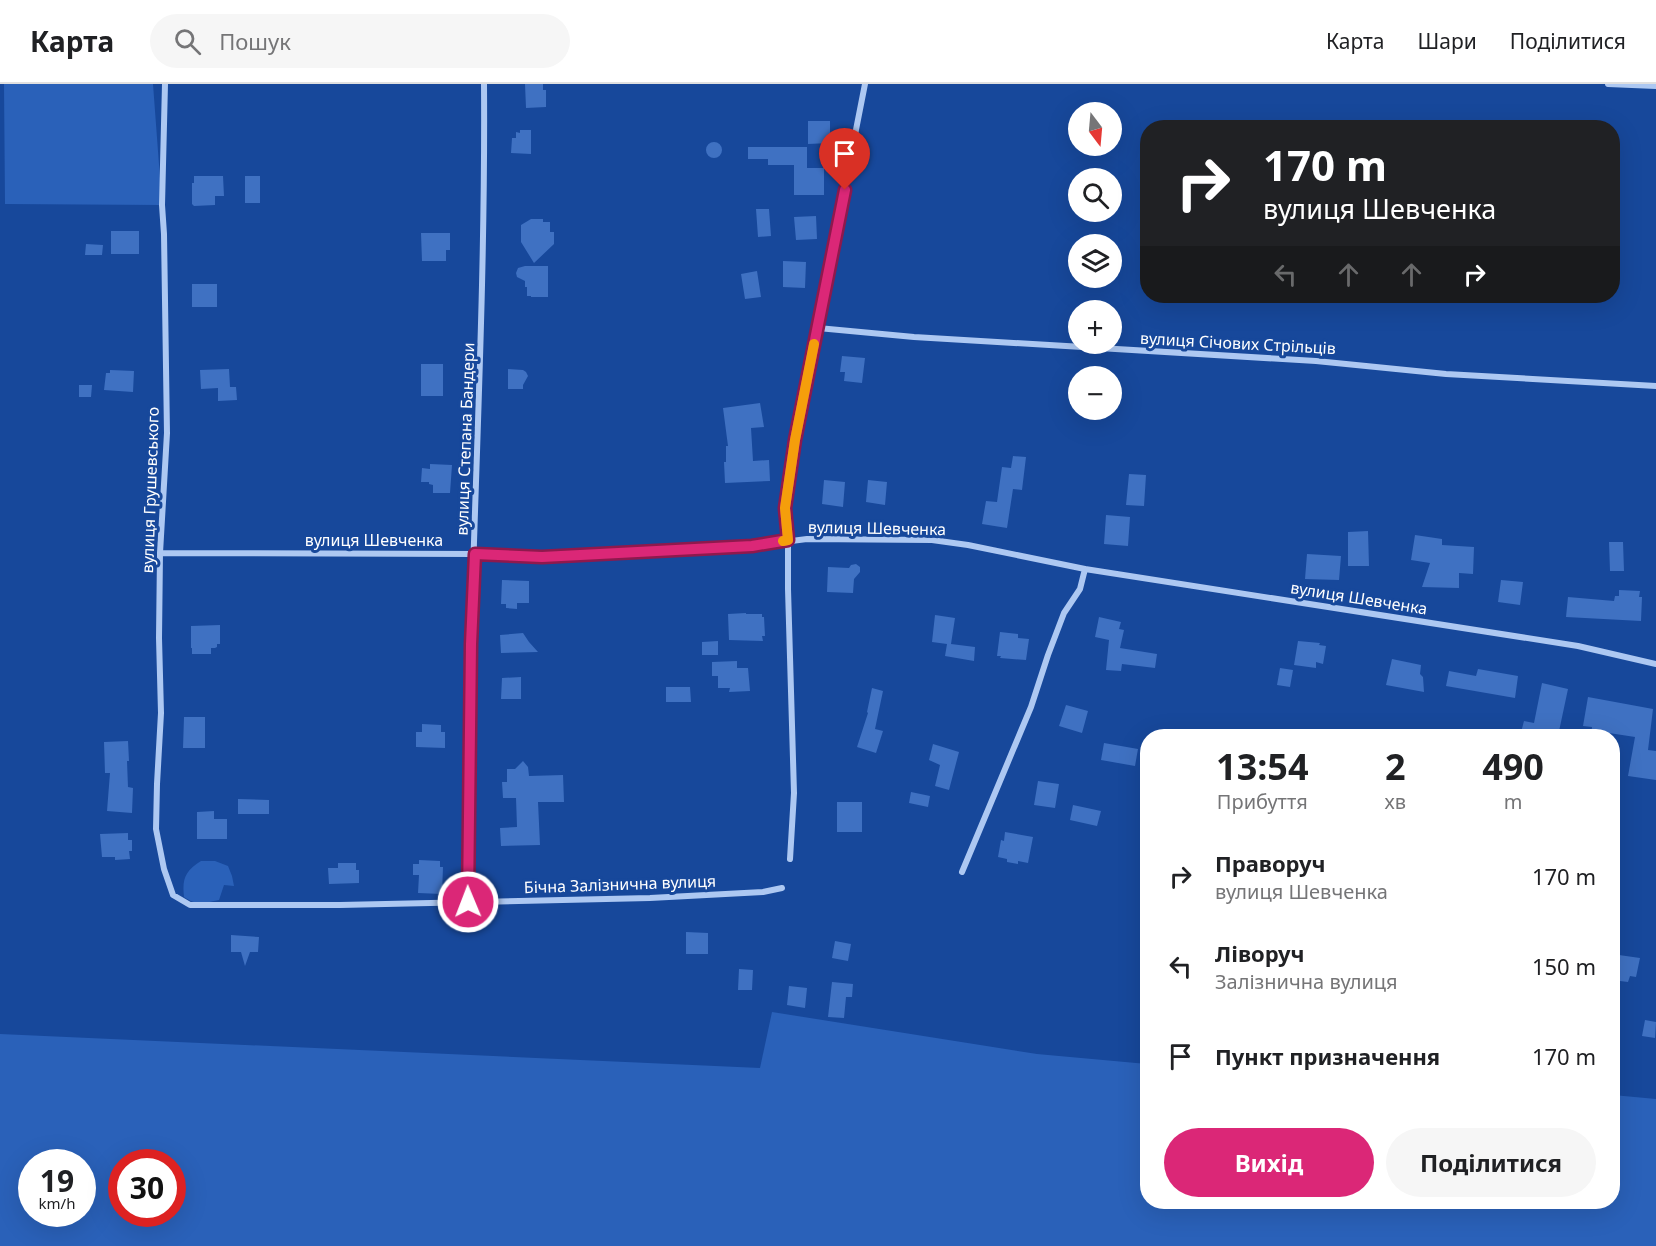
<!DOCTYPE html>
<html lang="uk">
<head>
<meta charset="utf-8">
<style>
  body { margin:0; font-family:"Noto Sans",sans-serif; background:#f6f6f6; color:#202124; height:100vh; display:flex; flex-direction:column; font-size:22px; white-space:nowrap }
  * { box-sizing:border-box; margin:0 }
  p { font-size:20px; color:#757577 }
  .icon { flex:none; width:33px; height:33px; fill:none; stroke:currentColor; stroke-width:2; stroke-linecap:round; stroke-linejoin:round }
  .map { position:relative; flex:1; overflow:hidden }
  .details { position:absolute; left:1140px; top:645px; width:480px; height:480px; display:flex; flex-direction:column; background:#fff; border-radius:24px; box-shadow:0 6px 24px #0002 }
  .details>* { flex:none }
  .banner { position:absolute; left:1140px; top:36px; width:480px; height:183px; border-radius:24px; box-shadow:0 6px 24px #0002; background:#202124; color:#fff; overflow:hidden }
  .needle { width:39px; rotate:164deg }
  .tools { position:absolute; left:1068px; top:18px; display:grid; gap:12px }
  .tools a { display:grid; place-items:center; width:54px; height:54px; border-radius:50%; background:#fff; box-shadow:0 6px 24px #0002; font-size:30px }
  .speed { position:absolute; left:18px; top:1065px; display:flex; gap:12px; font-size:30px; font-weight:700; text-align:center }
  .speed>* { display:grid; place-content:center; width:78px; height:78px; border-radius:50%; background:#fff; box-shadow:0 6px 24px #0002; line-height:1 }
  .speed small { font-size:15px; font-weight:400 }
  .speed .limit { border:9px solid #d22; background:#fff; color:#111 }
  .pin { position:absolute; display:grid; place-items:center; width:51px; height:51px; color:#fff; margin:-62px -26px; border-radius:50% 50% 50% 0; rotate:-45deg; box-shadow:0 0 6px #0007 }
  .pin .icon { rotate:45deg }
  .me { position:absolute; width:66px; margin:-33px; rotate:359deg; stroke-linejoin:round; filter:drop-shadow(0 0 4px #0008) }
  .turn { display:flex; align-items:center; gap:21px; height:126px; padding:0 24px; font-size:27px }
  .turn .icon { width:78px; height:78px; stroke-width:2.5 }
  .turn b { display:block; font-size:42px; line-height:51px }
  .lanes { display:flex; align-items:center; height:57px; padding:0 24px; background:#0003; justify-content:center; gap:30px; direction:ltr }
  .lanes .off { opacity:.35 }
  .eta { display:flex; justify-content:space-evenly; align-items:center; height:102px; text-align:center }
  .eta b { font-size:36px; font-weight:700; line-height:42px }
  .primary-button { display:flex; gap:12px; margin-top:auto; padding:12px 24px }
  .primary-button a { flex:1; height:69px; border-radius:36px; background:#db2777; color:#fff; font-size:24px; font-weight:700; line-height:69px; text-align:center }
  .primary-button a+a { background:#f6f6f6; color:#202124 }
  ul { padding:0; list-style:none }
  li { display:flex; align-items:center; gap:18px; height:90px; padding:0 24px }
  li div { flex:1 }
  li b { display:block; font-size:22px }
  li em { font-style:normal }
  header { display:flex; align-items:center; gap:36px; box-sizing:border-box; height:84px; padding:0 30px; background:#fff; border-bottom:2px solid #e0e0e0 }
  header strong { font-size:28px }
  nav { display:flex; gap:33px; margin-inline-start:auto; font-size:21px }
  .search { width:420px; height:54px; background:#f6f6f6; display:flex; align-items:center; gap:15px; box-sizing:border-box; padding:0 21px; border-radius:33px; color:#757577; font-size:22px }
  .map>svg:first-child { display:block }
  .green { fill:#2a61b9; fill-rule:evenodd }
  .building { fill:#3f71c2 }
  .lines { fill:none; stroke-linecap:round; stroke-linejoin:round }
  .street { stroke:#adc8f2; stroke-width:6 }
  .route-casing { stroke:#8e194d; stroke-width:15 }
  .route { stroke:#db2777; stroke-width:10 }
  .slow { stroke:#f59e0b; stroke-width:10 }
  .labels { text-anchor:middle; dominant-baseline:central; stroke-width:6; stroke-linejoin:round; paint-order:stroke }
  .street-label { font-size:16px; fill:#fff; stroke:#17489b }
</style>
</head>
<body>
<header>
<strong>Карта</strong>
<div class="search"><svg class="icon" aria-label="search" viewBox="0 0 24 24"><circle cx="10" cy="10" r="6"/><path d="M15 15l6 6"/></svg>Пошук</div>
<nav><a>Карта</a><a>Шари</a><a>Поділитися</a></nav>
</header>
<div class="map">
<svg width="1656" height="1162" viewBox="0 0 1656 1162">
  <rect width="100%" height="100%" fill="#17489b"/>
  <path class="green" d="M4,0H153L162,121L5,120Z
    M201,777H215L228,782L232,792L234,802L224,801L219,816C205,819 197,822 184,813C182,795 185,787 201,777Z
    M772,928L1037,970L1147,980L1148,1118H1612L1613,1011L1656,1015V1162H0V950L760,984ZM32,1078H82V1130H32ZM122,1078H172V1130H122Z"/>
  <path class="building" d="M525,0H543V6H546V23L526,24Z
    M808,37H830V59L808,60Z
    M520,46H531V70L511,69L512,54H516V48L520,49Z
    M706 66a8 8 0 1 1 16 0a8 8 0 1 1-16 0Z
    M748,63H807V84H824V111H794V81H768V75H748Z
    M194,92H223L224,112H215V121L194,122L192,120V99H194Z
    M245,92H260V119H245Z
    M756,125H769L771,152L758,153Z
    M816,132L817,155L796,156L794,133Z
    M531,135H543V138H550V148H554V160L534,179L521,158V141Z
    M111,147H139V170H111Z
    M421,149H450V166H446V177H422Z
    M86,160L103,161L102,171H85Z
    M783,177L806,178L805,204L783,203Z
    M525,182H548V213H531V212H527V203H525V197L517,193L516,189L518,184Z
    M757,187L761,213L745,215L741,190Z
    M192,200H217V223H192Z
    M842,272L865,274L862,299L844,297L845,288H840Z
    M421,280H443V312H421Z
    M229,285L230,303H236L237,316L218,317V304L201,305L200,286Z
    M508,285L523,286L526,288L528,292L523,301V305H508Z
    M110,286L134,287L133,308L104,306L106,289H110Z
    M79,301H92L91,313H79Z
    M760,319L764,343L751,344L753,377L769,376L770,397L725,399L724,378H726V362H728L723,324Z
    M1013,372L1026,373L1022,406L1013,405L1007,444L982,440L986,417L997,418L1002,383L1011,384Z
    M430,380L452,381L450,409H433V401L429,400V398H421L422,384L430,385Z
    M1129,390L1146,391L1144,422L1126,421Z
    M824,396L845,398L843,423L822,420Z
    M868,396L887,398L885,421L866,418Z
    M1106,431L1130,433L1128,462L1104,460Z
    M1368,447L1369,482H1348V448Z
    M1415,451L1442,455V461L1474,463L1473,490L1459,489V504L1422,503L1430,479L1411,476Z
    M1609,458H1623L1624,487H1610Z
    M1307,470L1341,472L1339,496L1305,495Z
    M856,480L860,483V488L854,495L853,509L827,508L828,483L849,484L851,481Z
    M502,496L529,497V519H517V525L506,524V520H501Z
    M1501,496L1523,498L1520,521L1498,518Z
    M1619,506L1640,507L1639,513H1642L1641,537L1566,533L1568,513L1614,517L1615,512H1619Z
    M746,529V530H762V533H764L765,552H762L763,557L729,556L728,530Z
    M935,531L955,534L951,560L975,563L974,577L945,572L947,560L932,558Z
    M1099,533L1121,538L1119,545L1124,546L1120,564L1157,570L1155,584L1122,580L1121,587L1106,586L1109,556L1095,553Z
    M220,541V560H217V563L215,564H211V570H192V564H191V542Z
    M1000,548L1018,550V554L1029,555L1026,576L1000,574L1001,572H997Z
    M523,549L529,558L538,568L501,569L500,551Z
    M718,557V571H702V558Z
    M1298,557L1320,559L1319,561L1326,562L1323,580L1316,578V584L1294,581Z
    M1392,575L1421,581L1420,590L1423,593L1424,608L1386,601Z
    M737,577V584H748L750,607L729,608L730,604H718V592H712V578Z
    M1280,584L1293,586L1290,603L1277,601Z
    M1478,585L1518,592L1515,614L1446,602L1449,587L1476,592Z
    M521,593V615H501L502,594Z
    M1542,599L1568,605L1558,652H1520L1524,637L1534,639Z
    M666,603H690L691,618H666Z
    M872,604L883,607L875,645L883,647L876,669L857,663L868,629L867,628Z
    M1588,613L1653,625L1648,666L1656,667V696L1628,692L1635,653L1609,649L1608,652H1591L1592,643L1583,642Z
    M1066,621L1088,627L1082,649L1059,642Z
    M184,633H205V664H183Z
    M422,640L441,641V648H445V664L416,663V648H422Z
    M128,657L129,677H127L128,703L133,704L132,729L107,727L110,689H105L104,658Z
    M1104,659L1138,665L1135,682L1101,676Z
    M933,660L959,668L949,706L935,702L940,681L929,676Z
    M523,677L528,683L529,692L563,691L564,718H538L540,761L501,762L500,744L517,743L516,714H503L502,698H507V685H515Z
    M1038,697L1059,700L1055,724L1034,721Z
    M911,708L930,712L928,723L909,719Z
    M238,715L269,716V730H238Z
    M837,718H862V748H837Z
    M1073,721L1101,727L1097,742L1070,736Z
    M214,727V735H227V755H197V728Z
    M1005,748L1033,753L1028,779L1018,777V780L1007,778V775L998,773L1001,756L1004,757Z
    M128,749V756H132V767H129L130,775L115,776V773H102L100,750Z
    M419,776L440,777V783H443L442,810L418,809L419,791H413V780H419Z
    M338,779H356V786H359V799L329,800L328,784H338Z
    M686,848L708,849V870H686Z
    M231,851L259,853L258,868H250L245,882L241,868H231Z
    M835,857L851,860L848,877L832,874Z
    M1612,870L1640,874L1636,893L1630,892L1628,898L1612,896Z
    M739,885L753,886L752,906H738Z
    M832,898L853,900L852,913H846L844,934L828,933Z
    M789,902L807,904L805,924L787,921Z
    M1645,936L1656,938L1655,954L1642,952Z"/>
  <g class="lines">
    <path class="street" d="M165,0L162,121L164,150L167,349L160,469L159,554L161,629L157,700L156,745L164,785L173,811L190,821H340L650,814L763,808L782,804
      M1608,0L1656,2
      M818,244L914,253L1316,277L1446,290L1656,302
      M160,469L475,470L542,473L752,462L807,455L932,456L968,461L1085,485L1578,562L1656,580
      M790,775L794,709L788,505V456L785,424L795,356L865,0
      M962,788L1031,623L1048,571L1064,529L1080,505L1085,485
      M468,818C465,545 486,273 484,0"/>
  </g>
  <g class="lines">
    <g class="route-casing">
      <path id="route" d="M468,818L471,560L475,470L542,473L752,462L788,456L785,424L795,356L845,106"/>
    </g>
    <use href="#route" class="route"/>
    <path class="slow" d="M783,457L788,456L785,424L795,356L814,260"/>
  </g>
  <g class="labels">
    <g class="street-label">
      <text transform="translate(1238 259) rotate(3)">вулиця Січових Стрільців</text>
      <text transform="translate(465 355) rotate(-88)">вулиця Степана Бандери</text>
      <text transform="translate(150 406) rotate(-88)">вулиця Грушевського</text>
      <text transform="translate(877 444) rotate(1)">вулиця Шевченка</text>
      <text x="374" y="456">вулиця Шевченка</text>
      <text transform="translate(1359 514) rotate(9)">вулиця Шевченка</text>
      <text transform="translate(620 800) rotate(-2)">Бічна Залізнична вулиця</text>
    </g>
  </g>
</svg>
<div class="tools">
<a><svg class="needle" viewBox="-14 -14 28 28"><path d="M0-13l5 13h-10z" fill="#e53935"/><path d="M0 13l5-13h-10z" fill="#757577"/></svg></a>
<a><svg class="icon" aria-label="search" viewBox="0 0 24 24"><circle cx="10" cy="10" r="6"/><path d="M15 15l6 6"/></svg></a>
<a><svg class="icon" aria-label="layers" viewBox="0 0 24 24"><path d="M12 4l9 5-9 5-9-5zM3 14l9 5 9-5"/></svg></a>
<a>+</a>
<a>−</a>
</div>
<div class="speed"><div>19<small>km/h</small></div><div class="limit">30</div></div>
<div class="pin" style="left:845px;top:106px;background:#d93025"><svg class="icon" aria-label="arrive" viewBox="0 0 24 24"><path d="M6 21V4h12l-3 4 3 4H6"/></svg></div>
<svg class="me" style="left:468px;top:818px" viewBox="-20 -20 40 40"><circle r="17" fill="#db2777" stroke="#fff" stroke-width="3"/><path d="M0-11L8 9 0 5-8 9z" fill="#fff"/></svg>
<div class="banner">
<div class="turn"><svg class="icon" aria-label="right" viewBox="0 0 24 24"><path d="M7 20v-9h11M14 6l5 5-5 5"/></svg><div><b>170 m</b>вулиця Шевченка</div></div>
<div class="lanes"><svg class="icon off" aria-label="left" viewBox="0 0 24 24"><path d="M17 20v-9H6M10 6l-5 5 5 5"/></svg><svg class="icon off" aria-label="ahead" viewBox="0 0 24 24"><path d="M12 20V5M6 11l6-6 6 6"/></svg><svg class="icon off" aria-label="ahead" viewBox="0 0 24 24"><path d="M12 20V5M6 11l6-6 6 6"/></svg><svg class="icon" aria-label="right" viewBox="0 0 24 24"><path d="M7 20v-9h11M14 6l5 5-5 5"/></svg></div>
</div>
<section class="details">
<div class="eta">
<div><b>13:54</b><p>Прибуття</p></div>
<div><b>2</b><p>хв</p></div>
<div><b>490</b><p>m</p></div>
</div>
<ul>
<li><svg class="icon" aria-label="right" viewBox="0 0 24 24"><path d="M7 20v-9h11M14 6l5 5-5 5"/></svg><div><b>Праворуч</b><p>вулиця Шевченка</p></div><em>170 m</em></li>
<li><svg class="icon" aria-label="left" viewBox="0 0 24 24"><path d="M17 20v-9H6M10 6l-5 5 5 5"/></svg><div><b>Ліворуч</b><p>Залізнична вулиця</p></div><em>150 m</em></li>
<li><svg class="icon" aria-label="arrive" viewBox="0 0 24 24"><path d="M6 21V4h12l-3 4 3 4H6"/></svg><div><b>Пункт призначення</b></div><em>170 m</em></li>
</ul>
<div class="primary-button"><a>Вихід</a><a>Поділитися</a></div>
</section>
</div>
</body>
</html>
